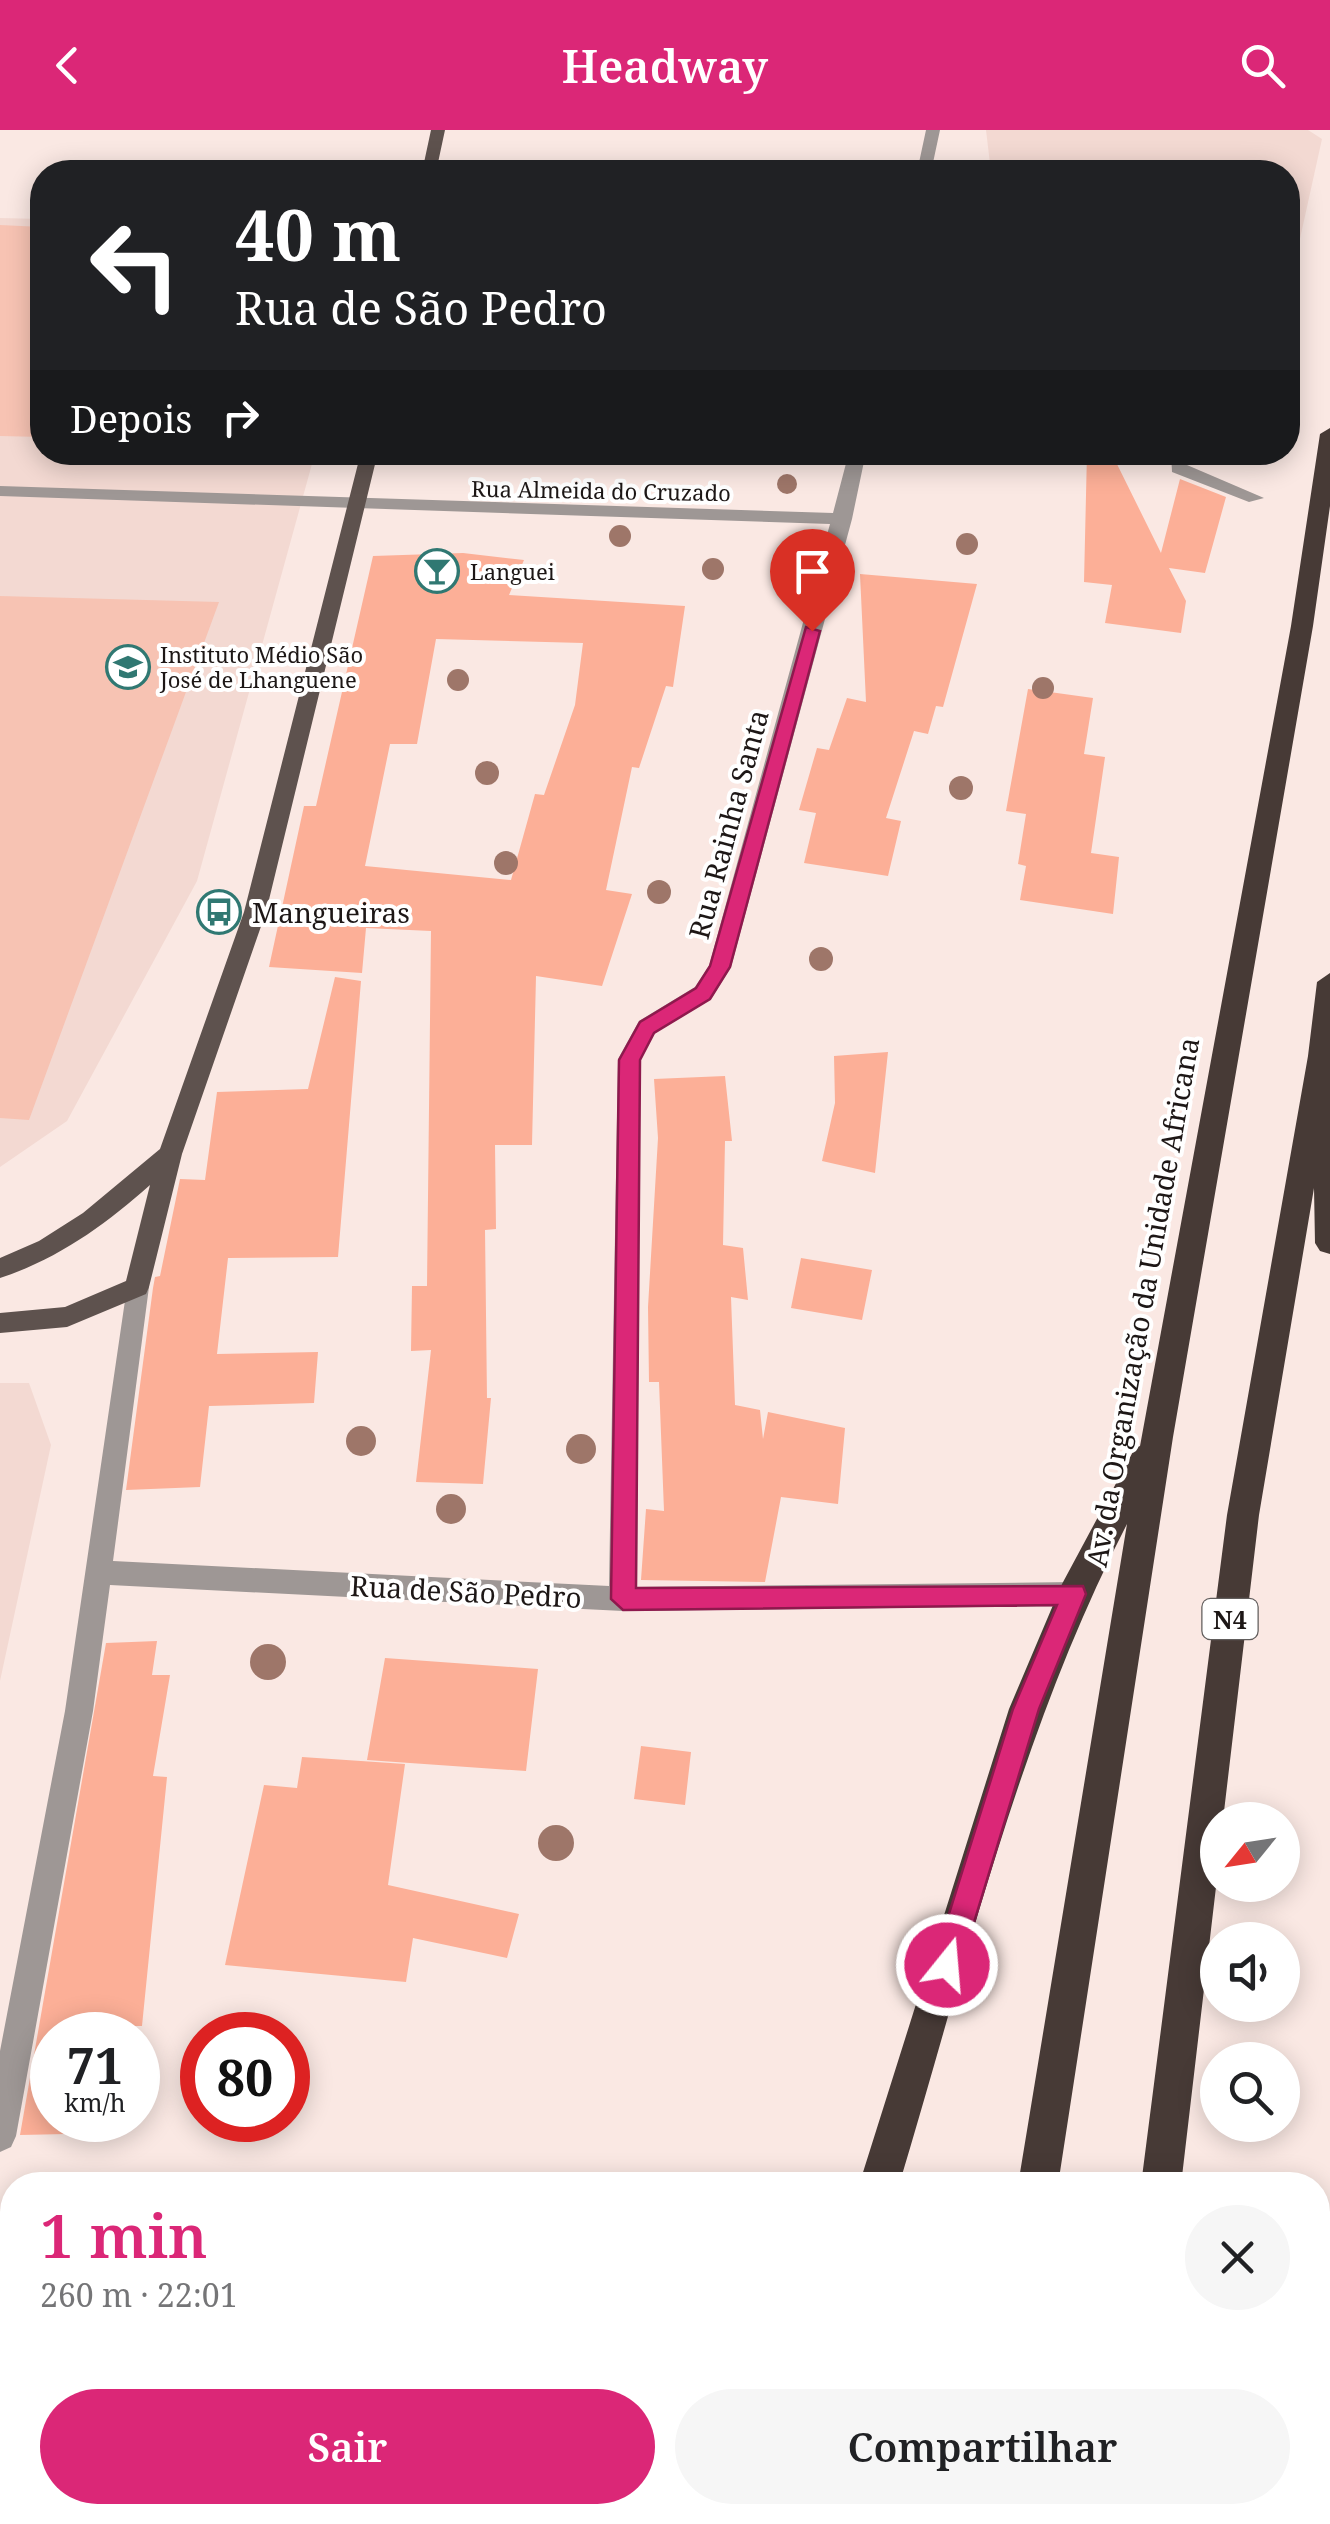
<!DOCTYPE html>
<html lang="pt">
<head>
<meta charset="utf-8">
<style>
  body { margin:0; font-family:"Noto Serif",serif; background:#f6f6f6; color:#202124; height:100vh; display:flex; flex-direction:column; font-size:38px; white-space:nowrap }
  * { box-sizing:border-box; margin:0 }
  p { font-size:32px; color:#757577 }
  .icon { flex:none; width:55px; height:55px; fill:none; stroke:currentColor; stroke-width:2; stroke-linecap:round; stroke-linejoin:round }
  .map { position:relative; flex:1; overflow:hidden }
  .side { position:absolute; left:0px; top:2042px; width:1330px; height:352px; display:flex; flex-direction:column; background:#fff; border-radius:40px 40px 0 0; box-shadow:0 5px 25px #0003 }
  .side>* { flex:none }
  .guide { position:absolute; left:30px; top:30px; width:1270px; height:305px; border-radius:40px; box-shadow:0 5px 25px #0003; background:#202124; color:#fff; overflow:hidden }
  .needle { width:65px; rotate:240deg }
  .buttons { position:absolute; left:1200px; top:1672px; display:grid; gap:20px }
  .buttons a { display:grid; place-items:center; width:100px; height:100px; border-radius:50%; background:#fff; box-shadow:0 5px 25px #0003; font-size:50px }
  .speed { position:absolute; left:30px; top:1882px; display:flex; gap:20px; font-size:50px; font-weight:700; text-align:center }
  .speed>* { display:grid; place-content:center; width:130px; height:130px; border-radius:50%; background:#fff; box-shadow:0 5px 25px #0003; line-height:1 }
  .speed small { font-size:25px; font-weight:400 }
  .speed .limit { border:15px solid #d22; background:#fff; color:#111 }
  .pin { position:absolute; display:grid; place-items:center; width:85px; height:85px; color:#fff; margin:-102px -42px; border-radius:50% 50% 50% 0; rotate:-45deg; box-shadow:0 0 10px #0007 }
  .pin .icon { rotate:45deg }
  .me { position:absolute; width:110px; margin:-55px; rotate:17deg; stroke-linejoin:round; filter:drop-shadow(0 0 8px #0008) }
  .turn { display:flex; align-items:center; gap:35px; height:210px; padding:0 40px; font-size:45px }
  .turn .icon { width:130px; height:130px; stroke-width:2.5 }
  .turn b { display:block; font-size:70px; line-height:85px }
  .then { display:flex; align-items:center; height:95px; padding:0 40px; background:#0003; gap:20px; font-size:38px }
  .round { display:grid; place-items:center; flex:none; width:105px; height:105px; border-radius:52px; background:#f6f6f6 }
  .headline { display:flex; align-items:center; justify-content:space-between; height:170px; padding:0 40px }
  h1 { font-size:60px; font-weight:600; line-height:75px; color:#db2777 }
  .action { display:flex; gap:20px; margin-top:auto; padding:20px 40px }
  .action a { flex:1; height:115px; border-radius:60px; background:#db2777; color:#fff; font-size:40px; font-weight:600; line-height:115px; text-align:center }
  .action a+a { background:#f6f6f6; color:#202124 }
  header { display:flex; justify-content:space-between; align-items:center; height:130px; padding:0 40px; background:#db2777; color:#fff; font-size:45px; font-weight:600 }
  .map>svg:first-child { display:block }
  .built { fill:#f3d9d2 }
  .green { fill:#f7c3b3 }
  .building { fill:#fcaf97; fill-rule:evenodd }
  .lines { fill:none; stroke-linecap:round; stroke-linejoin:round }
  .minor { fill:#9e9795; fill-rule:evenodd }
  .major { fill:#5e524e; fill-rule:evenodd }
  .highway { fill:#473a36; fill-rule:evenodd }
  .tree { fill:#9e7669 }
  .route { fill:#db2777; stroke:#8e194d; stroke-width:2.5 }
  .labels { text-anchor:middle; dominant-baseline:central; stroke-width:8; stroke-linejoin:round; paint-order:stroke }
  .far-street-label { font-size:22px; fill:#1d1716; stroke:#fff }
  .far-poi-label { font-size:22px; fill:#1d1716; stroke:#fff; text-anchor:start }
  .shield { fill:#fff; stroke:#615d5c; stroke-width:2.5 }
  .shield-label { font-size:25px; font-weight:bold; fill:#1d1716 }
  .street-label { font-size:28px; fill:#1d1716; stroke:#fff }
  .poi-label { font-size:28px; fill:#1d1716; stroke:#fff; text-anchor:start }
</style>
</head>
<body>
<header><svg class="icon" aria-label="back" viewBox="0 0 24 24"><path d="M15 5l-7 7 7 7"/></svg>Headway<svg class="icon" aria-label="search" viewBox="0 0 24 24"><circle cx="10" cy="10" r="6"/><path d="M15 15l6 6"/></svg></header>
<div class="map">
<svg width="1330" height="2394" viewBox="0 0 1330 2394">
  <rect width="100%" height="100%" fill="#fae8e3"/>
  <path class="built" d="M986,0H1308L1322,9L1288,163V42H991Z
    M0,88L42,89V322L315,323L197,751L67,991L0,1037Z
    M0,1253H29L51,1315L0,1551Z"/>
  <path class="green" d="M0,95L42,97V307L0,306Z
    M0,466L219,472L29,990L0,988Z"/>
  <path class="building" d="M1087,322H1111L1161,423L1180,349L1226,367L1205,443L1169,438L1186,471L1181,503L1105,493L1112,455L1084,452Z
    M463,423L524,430L509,465L685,476L673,557L666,556L639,638L632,637L606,760L632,764L602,856L536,846L532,1015H495L496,1099L485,1100L487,1268H491L483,1354L416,1352L431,1220L411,1221L412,1156H427L431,801L366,798L362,843L269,837L304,676H316L373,426ZM436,509L583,513L575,575L544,665L535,664L511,750L365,736L390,614H417Z
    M860,444L977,454L943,577L936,576L928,604L914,601L886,688L901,691L888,746L804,733L816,683L799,680L817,618L829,620L847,568L866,572Z
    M1028,559L1093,568L1084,624L1105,627L1091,723L1119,727L1113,784L1020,770L1026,736L1018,734L1026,684L1006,681Z
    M335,847L361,851L338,1127L228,1128L217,1224L318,1222L314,1273L209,1276L200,1357L126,1360L153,1158L155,1147L160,1146L180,1049L205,1050L217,962L308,959Z
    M888,922L875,1043L822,1031L835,973L834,926Z
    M725,946L732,1011H725L723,1115L743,1118L748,1170L731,1167L735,1275L760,1280L763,1309L768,1282L845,1298L838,1374L781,1367L765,1452L641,1450L646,1379L664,1381L659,1252H649L648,1177L658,1008L654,949Z
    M801,1128L872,1140L862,1190L791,1178Z
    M157,1511L152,1545H170L153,1646L167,1647L142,1896H128L127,1905H52V1990H115L113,2003L20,2005L106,1513Z
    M385,1528L538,1539L526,1641L367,1630Z
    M641,1616L691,1622L685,1675L634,1669Z
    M302,1627L405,1634L388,1755L519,1784L507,1828L413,1808L406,1852L225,1835L264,1655L297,1658Z"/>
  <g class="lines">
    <path class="minor" d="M926,0H940L931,42H917Z
      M849,322H866L852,389L731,837L711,869L655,903L640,929L637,1457L1074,1452L1084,1455L1088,1464L1084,1473L1074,1476L623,1481L110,1455L93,1581L16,2006L11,2017L0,2022V1921L65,1581L128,1150H146L149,1157L113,1431L609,1456L618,929L639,891L695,857L709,836L830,394L0,366V356L833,383Z
      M1171,322H1189L1187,335L1264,368L1249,372L1172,342Z"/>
    <path class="major" d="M431,0H445L436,42H422Z
      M361,322H378L266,782L182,1024L149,1157L146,1164L67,1197L0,1203V1183L65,1177L126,1151L150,1055C105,1095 58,1129 0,1148V1128L39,1111L83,1083L160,1019L244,782Z"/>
    <path class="highway" d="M1330,298V376L1313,496L1173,1307L1058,2055H1018L1127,1394C1020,1601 966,1833 899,2055H859L1009,1579L1062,1454L1135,1318L1140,1316L1291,496L1320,304Z
      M1330,843V1124L1320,1121L1315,1113L1314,1058L1259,1385L1223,1690H1218V1740L1181,2055H1141L1227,1385L1308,926L1317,852Z
      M728,2382H771L766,2394H724Z
      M965,2382H1007L1005,2394H963Z
      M1100,2382H1142L1140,2394H1098Z"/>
  </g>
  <g class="tree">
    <circle cx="787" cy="354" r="10"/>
    <circle cx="620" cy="406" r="11"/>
    <circle cx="967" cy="414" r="11"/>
    <circle cx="713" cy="439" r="11"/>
    <circle cx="458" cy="550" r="11"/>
    <circle cx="1043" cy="558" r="11"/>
    <circle cx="487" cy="643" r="12"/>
    <circle cx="961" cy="658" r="12"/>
    <circle cx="506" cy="733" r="12"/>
    <circle cx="659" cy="762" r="12"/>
    <circle cx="821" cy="829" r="12"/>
    <circle cx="361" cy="1311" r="15"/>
    <circle cx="581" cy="1319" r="15"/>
    <circle cx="451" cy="1379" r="15"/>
    <circle cx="268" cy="1532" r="18"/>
    <circle cx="556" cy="1713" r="18"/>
  </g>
  <path class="route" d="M806,497L820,501L730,837L710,869L654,903L640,930L636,1458L1083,1456L1086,1464L1039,1579L961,1835L957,1845L947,1849L937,1845L933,1835L1013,1579L1057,1475L623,1480L611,1469L619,930L640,892L696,858L710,836Z"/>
  <defs>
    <g id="bar-ring" transform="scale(2.25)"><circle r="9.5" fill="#fff" stroke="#307872" stroke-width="1.5"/><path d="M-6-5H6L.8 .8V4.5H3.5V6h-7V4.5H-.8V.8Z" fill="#307872"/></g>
    <g id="school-ring" transform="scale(2.25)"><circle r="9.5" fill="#fff" stroke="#307872" stroke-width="1.5"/><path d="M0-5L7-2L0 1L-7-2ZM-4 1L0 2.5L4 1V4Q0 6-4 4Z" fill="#307872"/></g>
    <g id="bus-ring" transform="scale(2.25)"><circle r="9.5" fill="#fff" stroke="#307872" stroke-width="1.5"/><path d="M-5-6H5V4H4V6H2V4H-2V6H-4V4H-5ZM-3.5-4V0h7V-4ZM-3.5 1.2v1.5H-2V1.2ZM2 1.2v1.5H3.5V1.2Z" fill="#307872"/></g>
  </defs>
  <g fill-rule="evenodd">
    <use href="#bar-ring" x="437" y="441"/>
    <use href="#school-ring" x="128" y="537"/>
    <use href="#bus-ring" x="219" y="782"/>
  </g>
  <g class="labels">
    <g class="far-street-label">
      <text transform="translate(601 360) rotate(1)">Rua Almeida do Cruzado</text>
    </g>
    <g class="far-poi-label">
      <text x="470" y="441">Languei</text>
      <text x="160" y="524">Instituto Médio São<tspan x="160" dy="25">José de Lhanguene</tspan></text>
    </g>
    <rect class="shield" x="1202.5" y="1469" width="55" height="40" rx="8"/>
    <g class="shield-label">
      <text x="1230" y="1489">N4</text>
    </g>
    <g class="street-label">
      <text transform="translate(728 694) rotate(-75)">Rua Rainha Santa</text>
      <text transform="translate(1142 1172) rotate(-80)">Av. da Organização da Unidade Africana</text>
      <text transform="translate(466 1461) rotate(3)">Rua de São Pedro</text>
    </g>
    <g class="poi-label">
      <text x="252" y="782">Mangueiras</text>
    </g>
  </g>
</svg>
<div class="buttons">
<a><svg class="needle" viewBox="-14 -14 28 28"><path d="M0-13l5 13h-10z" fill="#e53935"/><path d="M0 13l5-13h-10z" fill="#757577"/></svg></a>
<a><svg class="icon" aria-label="sound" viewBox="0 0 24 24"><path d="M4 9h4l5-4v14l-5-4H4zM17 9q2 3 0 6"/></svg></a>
<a><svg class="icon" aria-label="search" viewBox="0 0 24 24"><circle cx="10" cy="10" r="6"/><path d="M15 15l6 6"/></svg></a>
</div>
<div class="speed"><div>71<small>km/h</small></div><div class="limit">80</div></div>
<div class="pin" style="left:812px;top:501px;background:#d93025"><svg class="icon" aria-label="arrive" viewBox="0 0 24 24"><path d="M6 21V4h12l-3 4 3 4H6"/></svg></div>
<svg class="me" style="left:947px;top:1835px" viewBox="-20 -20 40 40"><circle r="17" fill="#db2777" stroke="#fff" stroke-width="3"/><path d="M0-11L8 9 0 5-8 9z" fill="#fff"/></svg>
<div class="guide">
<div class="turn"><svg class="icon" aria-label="left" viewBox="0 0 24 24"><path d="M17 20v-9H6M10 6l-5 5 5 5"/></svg><div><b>40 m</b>Rua de São Pedro</div></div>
<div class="then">Depois<svg class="icon" aria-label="right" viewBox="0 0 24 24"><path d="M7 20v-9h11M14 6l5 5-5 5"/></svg></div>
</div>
<section class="side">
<div class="headline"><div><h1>1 min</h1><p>260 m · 22:01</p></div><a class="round"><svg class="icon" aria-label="close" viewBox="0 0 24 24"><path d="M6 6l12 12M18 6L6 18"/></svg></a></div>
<div class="action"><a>Sair</a><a>Compartilhar</a></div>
</section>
</div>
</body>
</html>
